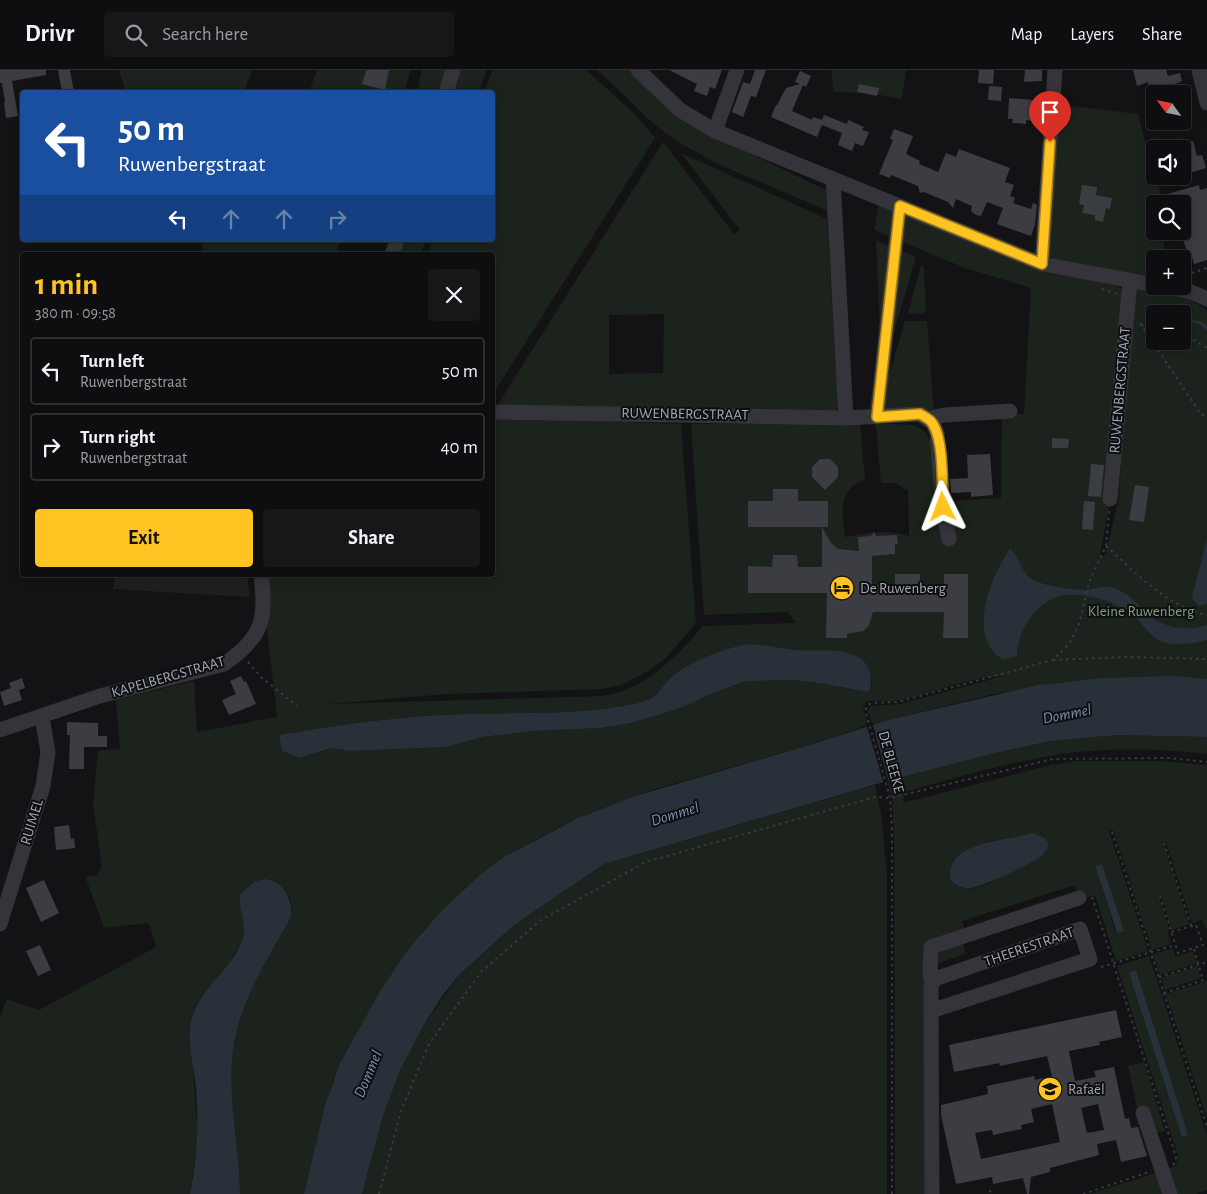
<!DOCTYPE html>
<html lang="en">
<head>
<meta charset="utf-8">
<style>
  body { margin:0; font-family:"Alegreya Sans",sans-serif; background:#171719; color:#f1f3f6; height:100vh; display:flex; flex-direction:column; font-size:19px; white-space:nowrap }
  * { box-sizing:border-box; margin:0 }
  p { font-size:16px; color:#9b9c9f }
  .icon { flex:none; width:28px; height:28px; fill:none; stroke:currentColor; stroke-width:2; stroke-linecap:round; stroke-linejoin:round }
  .map { position:relative; flex:1; overflow:hidden }
  .panel { position:absolute; left:20px; top:182px; width:475px; height:325px; display:flex; flex-direction:column; background:#0e0e10; border-radius:5px; box-shadow:0 2px 12px #0003,0 0 0 1px #2e2e30 }
  .panel>* { flex:none }
  .guide { position:absolute; left:20px; top:20px; width:475px; height:152px; border-radius:5px; box-shadow:0 2px 12px #0003,0 0 0 1px #2e2e30; background:#1a4fa0; color:#fff; overflow:hidden }
  .needle { width:32px; rotate:303deg }
  .controls { position:absolute; left:1146px; top:15px; display:grid; gap:10px }
  .controls a { display:grid; place-items:center; width:45px; height:45px; border-radius:5px; background:#0e0e10; box-shadow:0 2px 12px #0003,0 0 0 1px #2e2e30; font-size:25px }
  .pin { position:absolute; display:grid; place-items:center; width:42px; height:42px; color:#fff; margin:-51px -21px; border-radius:50% 50% 50% 0; rotate:-45deg; box-shadow:0 0 5px #0007 }
  .pin .icon { rotate:45deg }
  .me { position:absolute; width:55px; margin:-28px; rotate:357deg; stroke-linejoin:round; filter:drop-shadow(0 0 4px #0008) }
  .turn { display:flex; align-items:center; gap:18px; height:105px; padding:0 15px; font-size:22px }
  .turn .icon { width:65px; height:65px; stroke-width:2.5 }
  .turn b { display:block; font-size:35px; line-height:42px }
  .lanes { display:flex; align-items:center; height:48px; padding:0 15px; background:#0003; justify-content:center; gap:25px; direction:ltr }
  .lanes .off { opacity:.35 }
  .round { display:grid; place-items:center; flex:none; width:52px; height:52px; border-radius:5px; background:#171719 }
  .head { display:flex; align-items:center; justify-content:space-between; height:85px; padding:0 15px }
  h1 { font-size:30px; font-weight:700; line-height:38px; color:#ffc421 }
  .button { display:flex; gap:10px; margin-top:auto; padding:10px 15px }
  .button a { flex:1; height:58px; border-radius:5px; background:#ffc421; color:#111; font-size:20px; font-weight:700; line-height:58px; text-align:center }
  .button a+a { background:#171719; color:#f1f3f6 }
  ul { padding:0; list-style:none }
  li { display:flex; align-items:center; gap:15px; height:68px; margin:0 10px 8px; padding:0 5px; border:2px solid #2e2e30; border-radius:5px }
  li div { flex:1 }
  li b { display:block; font-size:19px }
  li em { font-style:normal }
  header { display:flex; align-items:center; gap:30px; box-sizing:border-box; height:70px; padding:0 25px; background:#0e0e10; border-bottom:1px solid #2e2e30 }
  header strong { font-size:24px }
  nav { display:flex; gap:28px; margin-inline-start:auto; font-size:18px }
  .search { width:350px; height:45px; background:#171719; display:flex; align-items:center; gap:12px; box-sizing:border-box; padding:0 18px; border-radius:5px; color:#9b9c9f; font-size:19px }
  .map>svg:first-child { display:block }
  .built { fill:#1f1f22 }
  .green { fill:#1b231c; fill-rule:evenodd }
  .water { fill:#28313a }
  .pier { fill:#131315 }
  .lines { fill:none; stroke-linecap:round; stroke-linejoin:round }
  .stream { stroke:#28313a; stroke-width:3 }
  .building { fill:#3c3d43; fill-rule:evenodd }
  .path { stroke:#3a3b41; stroke-width:2; stroke-dasharray:2.5 4; stroke-linecap:butt }
  .minor { stroke:#34343a; stroke-width:15 }
  .route-casing { stroke:#a67f15; stroke-width:12 }
  .route { stroke:#ffc421; stroke-width:9 }
  .labels { text-anchor:middle; dominant-baseline:central; stroke-width:4; stroke-linejoin:round; paint-order:stroke }
  .street-label { font-size:15px; fill:#a3a8b7; stroke:#0e0e10 }
  .poi-label { font-size:15px; fill:#a3a8b7; stroke:#0e0e10; text-anchor:start }
  .park-label { font-size:15px; fill:#79a37e; stroke:#0e0e10 }
  .water-label { font-size:16px; font-style:italic; fill:#7794b5; stroke:#0e0e10 }
</style>
</head>
<body>
<header>
<strong>Drivr</strong>
<div class="search"><svg class="icon" aria-label="search" viewBox="0 0 24 24"><circle cx="10" cy="10" r="6"/><path d="M15 15l6 6"/></svg>Search here</div>
<nav><a>Map</a><a>Layers</a><a>Share</a></nav>
</header>
<div class="map">
<svg width="1207" height="1124" viewBox="0 0 1207 1124">
  <rect width="100%" height="100%" fill="#131315"/>
  <path class="built" d="M115,505H247L250,527L113,519Z"/>
  <path class="green" d="M119,0H252L244,22H126Z
    M317,0H410L405,22H309Z
    M422,0H449L441,22H417Z
    M457,0H487L479,22H449Z
    M493,0H586L636,45L655,68L493,324L492,185H427L432,170H492V22H484Z
    M597,0H633L693,56L826,120V140C776,118 719,98 674,69C645,50 623,22 597,0Z
    M831,0H906L902,29L869,23L834,22Z
    M1055,34L1138,44L1150,90L1155,91V106H1158L1161,134H1155V161H1163L1165,189H1155V210L1047,187Z
    M663,72L734,164L740,160L681,83L827,149L836,304L840,330L838,339L834,342L495,339ZM664,244L663,303L609,304V245Z
    M879,134L1051,204L1117,213L1124,225L1113,412L1100,485L1104,486L1106,482L1119,428L1131,216L1189,228L1207,241V613L1061,612L994,624L872,654L868,640L871,636L901,634L1003,606C965,607 932,625 894,631C884,633 875,628 866,632L863,638L868,655L806,676L655,719L592,742L556,759L504,787L481,804L441,841L423,861L380,921L339,995L331,1017L304,1124H240C240,1070 223,1014 237,960C247,920 271,883 291,847L292,838L289,825L239,833L245,854L241,873L224,902L195,937L190,959L198,1066L190,1124H0V947L7,929L39,940L156,877L149,853L104,858L85,806H96L102,797L93,734L98,681L120,679L116,630L194,611L197,662L277,647L266,550L265,505H492L493,347L681,354L696,553L666,588L647,602L621,615L603,619L447,624L328,634L603,626C647,618 675,588 703,556L796,553L787,542L704,545L691,355L693,354H860L865,410C838,418 842,443 845,467C868,463 886,459 909,466L908,421L896,413H881L876,354C886,355 909,353 918,357C936,365 943,413 948,431L1001,428L1002,343L1024,344L1031,218L965,198L874,160ZM1155,244H1182V271H1155ZM748,574L796,580H823L871,605L872,613L868,622L825,614L796,610L746,611L713,623L678,639L631,653L601,658L533,661L482,667L447,677L349,681L331,678L299,688L282,681L279,665C332,656 386,648 441,645C504,641 571,647 634,634C663,628 656,619 675,604C692,591 727,577 748,574Z
    M201,170H340L336,185H204Z
    M401,170H426L420,185H396Z
    M876,170L916,187L888,282L881,281Z
    M921,196L924,197L926,241L923,244L908,243Z
    M905,251H927L934,341L885,340L884,322Z
    M1118,665L1207,667V684C1151,678 1094,677 1039,688C993,696 949,710 905,722L903,733L1051,695L1076,691H1160L1207,695V860L1202,850L1192,853L1166,772H1163L1189,854L1172,860L1161,825L1159,826L1169,860L1167,861L1171,874L1152,880L1113,760L1109,761L1148,881L1116,891L1095,825L1084,828L1077,823L1075,815L962,851L965,860L927,874V1124H895L894,757L892,728L887,711L995,683L1050,671ZM1028,765L1046,769L1039,787L1034,791C1027,794 1019,797 1012,801C995,810 965,831 950,809C946,772 1003,770 1028,765ZM1102,794L1123,861L1116,863L1095,796Z
    M875,715L881,744L887,803V1124H362L383,1046L399,1003L423,956L460,904L514,855L604,794Z
    M962,872L966,884L935,894L937,883Z
    M1173,878L1175,887L1193,881L1197,893L1160,905L1153,884Z
    M1149,886L1207,1065V1120L1196,1124H1172L1165,1100L1176,1095L1178,1086L1117,896Z
    M1197,896L1201,908L1165,920L1161,908Z
    M1207,911V1049L1166,924Z
    M1144,992L1165,1061L1153,1063L1138,1042L1128,996Z
    M1156,1103L1163,1124H1090Z"/>
  <path class="water" d="M1207,469V534L1199,536L1192,528Z
    M1010,479C1021,487 1020,504 1035,511C1046,516 1079,522 1091,519C1101,517 1107,515 1117,519C1130,525 1137,534 1146,543C1163,558 1186,562 1207,555V570C1192,574 1173,577 1158,570C1148,564 1139,548 1128,541C1111,530 1073,519 1054,528C1031,539 1018,562 1017,586L1004,590C965,569 991,506 1010,479Z
    M748,574C764,575 779,578 795,580C815,582 860,574 869,600C872,609 872,614 868,622L825,614L796,610L746,611L713,623L678,639L631,653L601,658L533,661L482,667L447,677L349,681L331,678L299,688L282,681L279,665C332,656 386,648 441,645C504,641 571,647 634,634C663,628 656,619 675,604C692,591 727,577 748,574Z
    M1175,606L1207,609V667L1118,665L1050,671L995,683L887,711L604,794L514,855L460,904L443,925L423,956L399,1003L383,1046L362,1124H304L325,1036L339,995L380,921L410,877L441,841L481,804L504,787L578,748L632,727L806,676L888,650L1038,615L1103,608Z
    M1033,763L1046,769L1049,775C1047,780 1044,783 1040,787C1031,794 980,818 970,818C962,819 954,815 950,809C946,770 1007,771 1033,763Z
    M1102,794L1124,861L1117,863L1095,796Z
    M264,809C283,811 293,828 291,847C271,883 247,920 237,960C223,1014 240,1070 240,1124H190C197,1088 199,1054 196,1018C194,998 188,976 190,957C194,923 229,903 241,873C249,855 238,842 240,825L254,812Z
    M1136,900L1188,1065L1182,1067L1129,903Z"/>
  <path class="pier" d="M872,652L889,713L884,715L866,653Z"/>
  <g class="lines">
    <path class="stream" d="M1147,240L1161,244
      M1182,249L1201,253L1207,258"/>
  </g>
  <path class="building" d="M0,0H46V5L12,11L18,46L6,48L4,33L5,32L2,13H0Z
    M58,0H70L74,22H62Z
    M368,0H389L385,20L362,14L366,1Z
    M669,0H722L715,19L710,17L707,26L694,21L697,14Z
    M755,0H766L756,27L751,26L743,47L732,42L743,12L750,14Z
    M979,0H994L993,14L978,13Z
    M1025,0H1042V11L1024,12Z
    M1133,0H1166L1168,6L1180,3L1182,11L1173,15L1176,24H1150L1148,12L1137,16Z
    M800,1L811,6L806,17L803,15L792,41L812,50L813,47L822,50L824,45L847,54L848,50L864,57L862,60L869,62L863,76L855,73L852,81L838,75L842,63L822,55L817,67L771,47L776,35H777L786,18L800,14L795,12Z
    M859,14L879,18L877,26L857,22Z
    M989,16L1002,17L1001,31L988,30Z
    M1009,28L1034,30L1033,51L1026,50V54L1017,53H1012L1013,49H1008Z
    M894,59L913,66L906,84L920,91L919,94L938,102L946,83L956,87L959,79L1010,98L1005,112L1014,115L1010,126L1015,128L1013,133L1031,139L1033,133L1037,135L1035,154L1031,166L997,154L1003,138L987,132L981,146L976,145L971,141L972,136L956,129L953,138L948,132L924,122L920,123L918,116L891,105L890,108L879,104L893,70L890,69Z
    M1193,71L1197,86L1202,85L1206,98L1189,103L1182,89V74Z
    M1082,115L1097,117L1096,125L1112,128L1110,139L1106,138L1103,152L1095,150V145L1082,143L1084,135L1079,134Z
    M1199,115L1200,120L1207,118V190L1194,194L1192,187L1189,188L1182,166V132L1174,134H1146V130Z
    M1052,368L1069,369L1068,378H1052Z
    M990,384L993,425L971,427V422L951,423L950,409L968,408L967,385Z
    M820,389H830L838,397V407L825,420L812,407V397Z
    M1091,394L1104,395L1101,427L1088,426Z
    M1135,415L1149,417L1144,452L1129,450Z
    M773,419H798V431H828V457H822L831,473L838,479L859,481L858,467L871,466L874,462L876,466L897,465L898,474H895V484L872,486V515H895V504H920V515L944,516V504H968V568H943L944,542H873L869,555L863,561L847,564V568H826L827,523H748V496L772,497L773,485H797L798,497H822V457H748V431H773Z
    M1084,431L1095,432L1093,460L1082,459Z
    M241,606L244,612L246,611L256,634L229,645L222,630L236,624L230,611Z
    M22,608L25,618L19,620L22,630L4,636L0,622L11,618L9,613Z
    M67,652L98,653V666H107V677H84V699H69L70,665H67Z
    M69,755L71,769L74,768L75,778L56,780L54,757Z
    M44,810L59,843L41,852L26,818Z
    M40,875L51,900L38,906L26,881Z
    M1116,940L1122,967L1099,972L1100,975L1069,981L1075,1011L1096,1007L1094,1001L1114,997L1125,1049L1129,1048L1131,1058L1138,1057L1147,1086L1121,1092L1116,1070L1097,1074L1099,1085L1050,1098V1102L1031,1107L1029,1124H1027L1023,1108L993,1114L992,1107L956,1114L941,1045V1035L988,1024L987,1016L1034,1006L1035,1010L1052,1006L1047,986L1000,996L999,993L954,1002L949,975ZM1052,1034L1060,1072L981,1089L975,1063L992,1060L993,1065L1022,1059L1021,1055L1034,1052L1031,1039ZM1098,1034L1104,1060L1087,1063L1081,1038Z"/>
  <g class="lines">
    <path class="path" d="M1187,207L1189,204L1207,198
      M1102,219L1117,224
      M1140,253L1200,343L1207,348
      M1141,255L1155,257
      M1182,263L1207,278
      M1106,476C1136,503 1166,536 1207,545
      M1053,590L1126,587L1207,589
      M248,592L262,608L297,636
      M1112,762L1207,1057
      M1164,773L1191,856
      M1160,826L1178,883L1203,875L1196,855L1171,862
      M1092,827L1176,1087V1091L1173,1095
      M1194,879L1203,910
      M1101,897L1175,875
      M1159,907L1207,892
      M1164,923L1207,909
      M990,1120L991,1124
      M379,1124L401,1041L429,974L481,902L541,850L646,792L875,727L890,728L1053,689L1169,688L1207,692
      M892,1124V760L890,728L866,643V637L871,633L898,632L1053,590L1070,573L1079,554L1089,512L1106,476L1109,441
      M1083,1124L1149,1102"/>
    <path class="minor" d="M638,0L680,40L715,61L1042,194L1155,215
      M1199,0L1207,33
      M446,22L453,0
      M715,61L737,0
      M833,109L846,348
      M392,185L397,170
      M1042,194L1055,0
      M1162,216L1191,222L1207,229
      M492,342L846,348L920,344L933,353L937,363L943,437L949,469
      M877,347L900,136
      M928,349L944,345L1010,341
      M1110,429L1130,211
      M0,660L100,626L224,594C262,568 267,550 261,505
      M0,854L43,716L48,682L42,647
      M1080,859L1090,889L931,941V916L935,909Z
      M932,912L930,903L931,877L1079,828
      M931,941L932,1124
      M1143,1043L1170,1124"/>
  </g>
  <g class="lines">
    <g class="route-casing">
      <path id="route" d="M943,437C942,415 944,372 933,354C930,349 925,347 920,344L877,347L900,136L1042,194L1050,72"/>
    </g>
    <use href="#route" class="route"/>
  </g>
  <defs>
    <g id="hotel-disc" transform="scale(1.25)"><circle r="9.5" fill="#ffc421" stroke="#0e0e10"/><path d="M-6-4.5h1.5V1H6V5H4.5V3h-9V5H-6ZM-4 0a1.8 1.8 0 1 1 3.6 0ZM.5 0V-2.5h3Q6-2.5 6 0Z" fill="#111"/></g>
    <g id="school-disc" transform="scale(1.25)"><circle r="9.5" fill="#ffc421" stroke="#0e0e10"/><path d="M0-5L7-2L0 1L-7-2ZM-4 1L0 2.5L4 1V4Q0 6-4 4Z" fill="#111"/></g>
  </defs>
  <g fill-rule="evenodd">
    <use href="#hotel-disc" x="842" y="518"/>
    <use href="#school-disc" x="1050" y="1019"/>
  </g>
  <g class="labels">
    <g class="street-label">
      <text transform="translate(1120 320) rotate(-85)">RUWENBERGSTRAAT</text>
      <text transform="translate(685 344) rotate(1)">RUWENBERGSTRAAT</text>
      <text transform="translate(168 607) rotate(-16)">KAPELBERGSTRAAT</text>
      <text transform="translate(891 692) rotate(75)">DE BLEEKE</text>
      <text transform="translate(32 752) rotate(-73)">RUIMEL</text>
      <text transform="translate(1029 877) rotate(-19)">THEERESTRAAT</text>
    </g>
    <g class="poi-label">
      <text x="860" y="518">De Ruwenberg</text>
      <text x="1068" y="1019">Rafaël</text>
    </g>
    <g class="park-label">
      <text x="1141" y="541">Kleine Ruwenberg</text>
    </g>
    <g class="water-label">
      <text transform="translate(1067 644) rotate(-11)">Dommel</text>
      <text transform="translate(675 744) rotate(-17)">Dommel</text>
      <text transform="translate(368 1004) rotate(-67)">Dommel</text>
    </g>
  </g>
</svg>
<div class="controls">
<a><svg class="needle" viewBox="-14 -14 28 28"><path d="M0-13l5 13h-10z" fill="#e53935"/><path d="M0 13l5-13h-10z" fill="#9b9c9f"/></svg></a>
<a><svg class="icon" aria-label="sound" viewBox="0 0 24 24"><path d="M4 9h4l5-4v14l-5-4H4zM17 9q2 3 0 6"/></svg></a>
<a><svg class="icon" aria-label="search" viewBox="0 0 24 24"><circle cx="10" cy="10" r="6"/><path d="M15 15l6 6"/></svg></a>
<a>+</a>
<a>−</a>
</div>
<div class="pin" style="left:1050px;top:72px;background:#d93025"><svg class="icon" aria-label="arrive" viewBox="0 0 24 24"><path d="M6 21V4h12l-3 4 3 4H6"/></svg></div>
<svg class="me" style="left:943px;top:437px" viewBox="-20 -20 40 40"><path d="M0-17L14 15 0 8-14 15z" fill="#ffc421" stroke="#fff" stroke-width="4"/></svg>
<div class="guide">
<div class="turn"><svg class="icon" aria-label="left" viewBox="0 0 24 24"><path d="M17 20v-9H6M10 6l-5 5 5 5"/></svg><div><b>50 m</b>Ruwenbergstraat</div></div>
<div class="lanes"><svg class="icon" aria-label="left" viewBox="0 0 24 24"><path d="M17 20v-9H6M10 6l-5 5 5 5"/></svg><svg class="icon off" aria-label="ahead" viewBox="0 0 24 24"><path d="M12 20V5M6 11l6-6 6 6"/></svg><svg class="icon off" aria-label="ahead" viewBox="0 0 24 24"><path d="M12 20V5M6 11l6-6 6 6"/></svg><svg class="icon off" aria-label="right" viewBox="0 0 24 24"><path d="M7 20v-9h11M14 6l5 5-5 5"/></svg></div>
</div>
<section class="panel">
<div class="head"><div><h1>1 min</h1><p>380 m · 09:58</p></div><a class="round"><svg class="icon" aria-label="close" viewBox="0 0 24 24"><path d="M6 6l12 12M18 6L6 18"/></svg></a></div>
<ul>
<li><svg class="icon" aria-label="left" viewBox="0 0 24 24"><path d="M17 20v-9H6M10 6l-5 5 5 5"/></svg><div><b>Turn left</b><p>Ruwenbergstraat</p></div><em>50 m</em></li>
<li><svg class="icon" aria-label="right" viewBox="0 0 24 24"><path d="M7 20v-9h11M14 6l5 5-5 5"/></svg><div><b>Turn right</b><p>Ruwenbergstraat</p></div><em>40 m</em></li>
</ul>
<div class="button"><a>Exit</a><a>Share</a></div>
</section>
</div>
</body>
</html>
